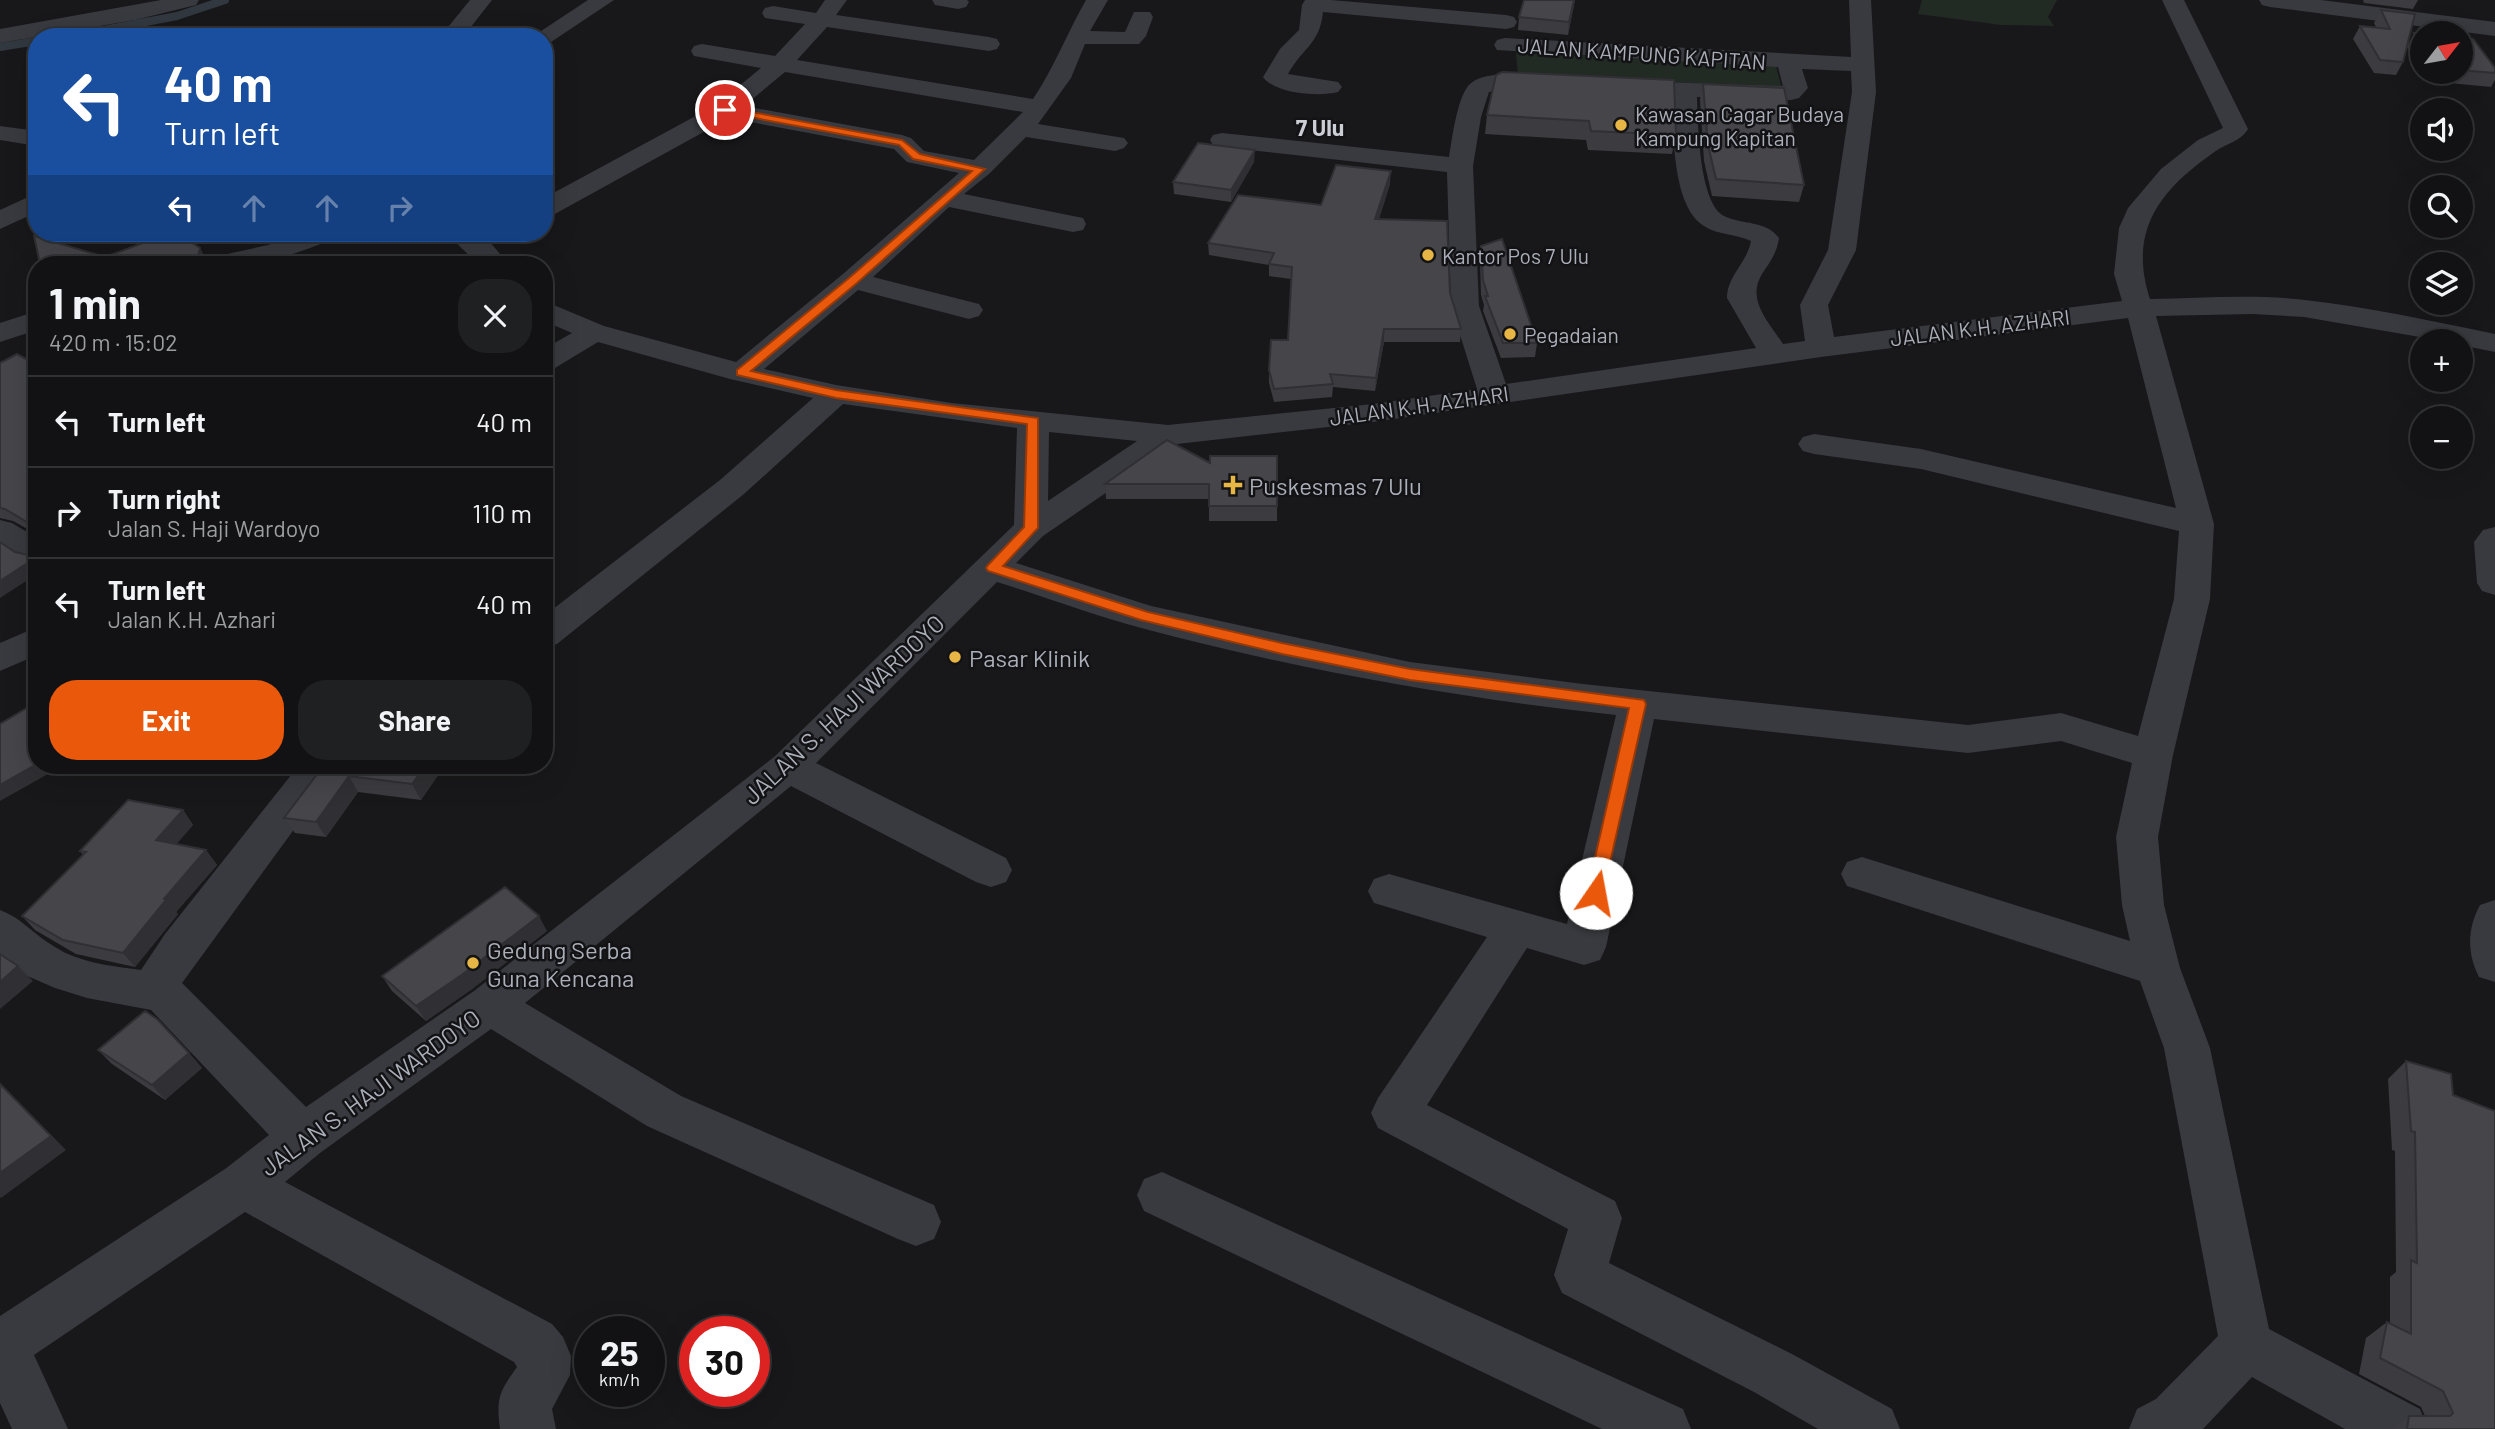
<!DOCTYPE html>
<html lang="en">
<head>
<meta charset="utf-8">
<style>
  body { margin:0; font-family:Barlow,sans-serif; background:#1f2022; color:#f1f3f6; height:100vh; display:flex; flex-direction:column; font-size:26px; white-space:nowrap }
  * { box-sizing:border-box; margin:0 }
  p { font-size:23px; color:#9c9ea0 }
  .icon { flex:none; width:38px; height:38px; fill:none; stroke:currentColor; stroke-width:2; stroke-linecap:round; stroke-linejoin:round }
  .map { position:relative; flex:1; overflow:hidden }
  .side { position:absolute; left:28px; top:256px; width:525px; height:518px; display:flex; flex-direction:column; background:#121214; border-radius:28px; box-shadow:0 7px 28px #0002,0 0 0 2px #313234 }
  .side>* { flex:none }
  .banner { position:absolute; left:28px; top:28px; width:525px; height:214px; border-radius:28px; box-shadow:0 7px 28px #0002,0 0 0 2px #313234; background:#1a4fa0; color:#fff; overflow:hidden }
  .needle { width:46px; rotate:59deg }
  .tools { position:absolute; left:2410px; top:21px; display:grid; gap:14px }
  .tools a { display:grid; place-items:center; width:63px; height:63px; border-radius:50%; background:#121214; box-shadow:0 7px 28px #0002,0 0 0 2px #313234; font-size:35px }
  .speed { position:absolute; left:574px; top:1316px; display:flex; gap:14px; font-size:35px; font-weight:700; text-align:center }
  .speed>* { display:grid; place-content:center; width:91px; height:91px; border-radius:50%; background:#121214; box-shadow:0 7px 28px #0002,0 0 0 2px #313234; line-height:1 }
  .speed small { font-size:18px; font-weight:400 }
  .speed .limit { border:10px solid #d22; background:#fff; color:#111 }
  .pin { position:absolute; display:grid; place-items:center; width:60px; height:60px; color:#fff; margin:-30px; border:4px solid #fff; border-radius:50%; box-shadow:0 2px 7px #0007 }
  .me { position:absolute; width:77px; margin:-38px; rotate:12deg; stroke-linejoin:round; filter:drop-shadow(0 0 5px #0008) }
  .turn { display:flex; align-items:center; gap:24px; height:147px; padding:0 21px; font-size:32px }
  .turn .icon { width:91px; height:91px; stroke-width:2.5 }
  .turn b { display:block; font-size:49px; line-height:60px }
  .lanes { display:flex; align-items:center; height:66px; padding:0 21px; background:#0003; justify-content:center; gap:35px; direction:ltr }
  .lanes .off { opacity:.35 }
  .round { display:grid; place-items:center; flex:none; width:74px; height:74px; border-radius:28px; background:#1f2022 }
  .summary { display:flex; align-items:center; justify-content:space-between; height:119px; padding:0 21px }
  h1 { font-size:42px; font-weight:700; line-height:52px }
  .button { display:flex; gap:14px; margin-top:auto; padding:14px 21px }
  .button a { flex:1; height:80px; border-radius:28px; background:#ea580c; color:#fff; font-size:28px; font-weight:700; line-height:80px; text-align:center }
  .button a+a { background:#1f2022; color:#f1f3f6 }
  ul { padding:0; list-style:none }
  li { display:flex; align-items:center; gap:21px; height:91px; padding:0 21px; border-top:2px solid #313234 }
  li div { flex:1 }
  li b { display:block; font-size:26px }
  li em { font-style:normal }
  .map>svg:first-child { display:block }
  .green { fill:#222a24 }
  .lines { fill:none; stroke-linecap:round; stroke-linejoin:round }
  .stream { stroke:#31383f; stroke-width:8 }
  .minor { fill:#393a3f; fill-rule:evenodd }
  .wall { fill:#3b3b40 }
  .shaded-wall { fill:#303034 }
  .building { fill:#45454a; stroke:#303034; stroke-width:2 }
  .route { fill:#ea580c; stroke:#983908; stroke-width:2 }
  .poi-dot { fill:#e7b644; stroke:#131315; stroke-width:2.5 }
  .labels { text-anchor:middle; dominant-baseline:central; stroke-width:5; stroke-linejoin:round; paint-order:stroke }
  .far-street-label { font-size:21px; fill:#abafb9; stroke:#131315 }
  .far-poi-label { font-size:21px; fill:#abafb9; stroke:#131315; text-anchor:start }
  .far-quarter-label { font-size:23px; font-weight:bold; fill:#ccced5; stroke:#131315 }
  .poi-label { font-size:24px; fill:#abafb9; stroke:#131315; text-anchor:start }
  .street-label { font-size:24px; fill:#abafb9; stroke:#131315 }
</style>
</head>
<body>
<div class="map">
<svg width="2495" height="1429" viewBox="0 0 2495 1429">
  <rect width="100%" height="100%" fill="#18181a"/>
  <path class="green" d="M1922,0H2057L2048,17L2054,26L2001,25L1918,14Z
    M1516,52L1776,66L1782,89L1518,78Z"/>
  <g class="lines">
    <path class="stream" d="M67,37L177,16L225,0
      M0,47L37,41"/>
    <path class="minor" d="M161,0H199L196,5L135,20L0,43V29Z
      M470,0H492L463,37H440Z
      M588,0H614L551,42L544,43V37H532Z
      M825,0H847L836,15L989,37L997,39L1000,44L997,49L989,51L827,27L797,60L1033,99C1054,68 1067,33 1086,0H1108L1090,31L1125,32L1134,12H1150L1153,17L1146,36L1139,44H1085L1071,78L1038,124L1124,138L1128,143L1124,148L1115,151L1026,137L989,174L964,194L1083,218L1086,224L1083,230L1073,232L949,207L873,277L979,304L983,310L979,316L969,319L858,290L764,369L836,385L952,403L1168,425L1373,404L1477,389L1451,306L1447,172L1222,147L1213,145L1210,140L1213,135L1222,133L1449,157C1452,140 1457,96 1470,84C1485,69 1535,74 1554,79L1558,84L1554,89C1533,94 1511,85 1489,92L1481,117L1473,166L1479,306L1506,384L1756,348L1727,298C1727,276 1747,263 1751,241C1737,234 1717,235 1704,226C1672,206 1673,132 1673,97L1616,93L1612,88L1616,83L1624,81L1783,86L1778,67L1497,50L1494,45L1497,40L1505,38L1851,57L1849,0H1871L1876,92L1856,250L1828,305L1834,337L2122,301L2114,274L2119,228L2128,208L2161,169L2198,140L2223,128L2162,0H2184L2248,129C2239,143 2226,143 2213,153C2159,191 2128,231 2150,299C2202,298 2254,294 2305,300C2369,307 2432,321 2495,334V352L2460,345V341H2443L2304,317L2253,314L2156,316L2214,524L2210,599L2173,755L2158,837L2164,905L2180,968L2210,1048L2269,1329L2420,1409L2428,1429H2345L2252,1377L2203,1429H2129L2137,1409L2156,1399L2218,1336L2164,1048L2140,981L1847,886L1841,874L1847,862L1862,857L2130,941L2122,905L2116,837L2132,763L2061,741L1968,753L1654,719L1606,947L1600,960L1584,965L1527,948L1427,1105L1615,1201L1622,1218L1609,1263L1792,1354L1892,1409L1900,1429H1818L1754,1392L1562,1293L1554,1275L1568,1229L1378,1128L1371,1113L1378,1098L1487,937L1374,903L1368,891L1374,879L1389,874L1567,924L1616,715C1457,698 1299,670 1145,629C1095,616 1046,597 997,582L816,763L1006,858L1012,870L1006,882L991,887L976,882L791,786L525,1003L681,1096L934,1205L941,1222L934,1239L916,1246L898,1239L647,1126L491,1029L320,1153L285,1182L552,1324L563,1337L571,1356L570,1375L552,1409L556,1429H500C496,1398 499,1392 517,1367L514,1362L245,1212L34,1355L68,1429H12L0,1403V1316L225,1169L269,1135L151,1010L87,998L55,988L25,975L0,955V910C22,918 35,936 55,947C80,963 112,966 141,970L165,934L299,765H341L182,983L306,1107L474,991L774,757L1014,525L1017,428L843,404L744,494L557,644L544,647V616L720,480L813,398L730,379L598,342L555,368L544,371V349L572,333L544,321V301L604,326L736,362L843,274L959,173L907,162L894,149L729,118L553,215L544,217V198L716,105L761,68L694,56L691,51L694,46L702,44L775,56L805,24L765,18L762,13L765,8L773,6L816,13ZM1802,69L1851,71L1852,92L1828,250L1800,305L1805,341L1783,344C1769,322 1746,300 1762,274C1770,262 1777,253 1779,238C1766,220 1742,225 1724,216C1699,203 1698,124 1697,97L1791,100L1799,98L1808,88ZM785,72L1023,112L974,160L924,151L911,138L902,135L744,106ZM2128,318L2176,508L1921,449L1814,434L1803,437L1798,444L1803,451L1814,454L1921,469L2179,531L2174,599L2138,736L2061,713L1968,725L1583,684L1410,662L1151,606L1016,563L1043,536L1177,444L1373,422L1821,357ZM1049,432L1137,441L1048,501Z
      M932,0H967L969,2L966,7L958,9L935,5Z
      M1305,0H1331L1506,15L1514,17L1517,22L1514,27L1506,29L1323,12C1320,44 1303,47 1288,74L1338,82L1342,87L1338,92C1320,97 1275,94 1263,77L1280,49L1299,30L1302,5Z
      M2259,0H2321L2495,22V36L2270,7L2262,5Z
      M0,126L37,131V146L0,140Z
      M37,193V212L0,229V210Z
      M300,233H337L333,239C284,259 258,266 205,264L209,258L268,245Z
      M446,233C480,232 488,236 507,264H478Z
      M37,311V330L0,342V323Z
      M0,520L12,523L37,538V564L25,561L0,546Z
      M2495,527V595L2482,591L2477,583L2474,542L2483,530Z
      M37,627V655L0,671V643Z
      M2495,900V982L2479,977C2467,953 2467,929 2480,905Z
      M1162,1172L1683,1409L1691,1429H1602L1144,1211L1137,1195L1144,1179Z"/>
  </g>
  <path class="wall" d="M1524,0H1575L1568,35L1518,30L1519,17Z
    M2363,0H2418L2413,9L2364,3Z
    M2381,10L2408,45L2414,33L2422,34V70L2407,47L2403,62L2396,75L2374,73L2353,39L2360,26L2376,27L2374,23Z
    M2460,37L2495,68V80L2491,87L2429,81L2423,72H2460Z
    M1496,75L1676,135L1672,154L1588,150L1586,140L1485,134L1487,115Z
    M1703,84L1804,185L1799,202L1712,196L1704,161L1700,100Z
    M1254,162L1231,202L1174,194L1173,182Z
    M1390,184L1379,219L1450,293L1461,329L1460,342H1384L1375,391L1333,387L1332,397L1274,402L1269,383V370L1288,340L1291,279L1269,276V265L1209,255L1208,243L1321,205Z
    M1481,246L1537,343L1535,357L1501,358L1483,311L1484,305L1481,295L1480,260Z
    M17,354L37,574L15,552L28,555L31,553V531L13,521L0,518V363Z
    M1277,456V521H1209V499H1106L1105,484L1210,463Z
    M324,765H445L421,800L358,792L326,837L295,833L284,818Z
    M183,810L193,825L176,844L206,850L217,865L176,912L178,914L135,967L76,954L35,930L22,916L83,855L80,851Z
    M547,931L472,989L426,1021L392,991L382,976Z
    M98,1050L189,1053L202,1068L165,1100L112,1064Z
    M2406,1061L2453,1095L2495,1429H2391L2409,1416H2425L2421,1407L2359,1374L2366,1338L2387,1322L2390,1324V1277L2396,1272L2395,1151L2392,1150L2388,1079Z"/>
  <path class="shaded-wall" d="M1574,0H1575L1568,35L1569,22Z
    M1255,150L1254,162L1231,202V190Z
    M1391,171L1390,184L1375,231V219Z
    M200,248L206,259L198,256Z
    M1384,329V342L1375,391L1376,378Z
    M37,557V574L0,598V581Z
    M37,764V765H64L0,801V785Z
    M426,765H445L421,800L412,784Z
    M349,776L358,792L326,837L316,822Z
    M183,810L193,825L167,855L156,840Z
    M206,850L217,865L176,912L178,914L135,967L123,953L164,899Z
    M539,916L547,931L472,989L426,1021L416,1006Z
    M18,966L33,981L0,1009V982Z
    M189,1053L202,1068L165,1100L152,1085Z
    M0,1083L66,1150L1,1198L0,1197Z"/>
  <path class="building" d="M1524,0H1574L1569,22L1519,17Z
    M2381,10L2415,14L2403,62L2380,60L2360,26L2390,29Z
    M2414,33L2422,34V46Z
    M2460,37L2473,39L2495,68V73L2460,70Z
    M1502,72L1674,80L1676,135L1591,131L1589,121L1487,115L1496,75Z
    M1703,84L1784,88L1804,185L1716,179L1708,145Z
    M1198,143L1255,150L1231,190L1173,182Z
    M1336,165L1391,171L1375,219L1447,221L1450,293L1461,329H1384L1376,378L1330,374L1333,384L1274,389L1269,370L1271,340H1288L1292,267L1269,264L1274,253L1208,243L1238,195L1321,205Z
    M170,233H177L200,248L198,256L212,257L224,264H40L34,236L105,257Z
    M1502,239L1537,343H1503L1485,296H1488L1483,280L1481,246Z
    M17,354L37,365V557L0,581V542L15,552L28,555L31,553L30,524L5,509L0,508V363Z
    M1167,440L1210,463V456H1277V506H1209V484H1105Z
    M37,636V647L31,643V639Z
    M37,702V764L0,785V724Z
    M324,765H426L412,784L349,776L316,822L284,818Z
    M128,800L183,810L156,840L206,850L164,899L166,900L123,953L63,940L22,916L86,852L80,851Z
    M505,887L539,916L463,974L416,1006L382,976Z
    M0,954L18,966L0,982Z
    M145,1011L157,1019L189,1053L152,1085L98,1050Z
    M2406,1061L2451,1074L2453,1095L2495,1111V1429H2407L2409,1416H2450L2453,1413L2443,1391L2380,1358L2387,1322L2411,1334V1260L2417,1263L2415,1132L2411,1131Z
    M0,1084L51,1136L0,1173Z"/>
  <path class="route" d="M725,107L902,140L920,154L985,169L857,283L751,371L836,390L1038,418V528L1003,566L1148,612L1282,643L1410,669L1644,700L1646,704L1602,898H1589L1587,893L1629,708L1410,680L1282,654L1141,620L988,571L986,568L988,565L1024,527L1027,424L836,398L737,375V370L849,278L972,171L913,159L899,145L722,112L720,110Z"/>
  <g class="poi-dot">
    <circle cx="1621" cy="125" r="7"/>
    <circle cx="1428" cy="255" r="7"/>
    <circle cx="1510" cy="334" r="7"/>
    <path d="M1229.5 474.5h7v7h7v7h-7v7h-7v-7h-7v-7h7z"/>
    <circle cx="955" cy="657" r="7"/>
    <circle cx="473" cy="963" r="7"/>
  </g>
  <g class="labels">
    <g class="far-street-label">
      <text transform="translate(1642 53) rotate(4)">JALAN KAMPUNG KAPITAN</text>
      <text transform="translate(1980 327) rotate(-7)">JALAN K.H. AZHARI</text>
      <text transform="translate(1419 405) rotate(-8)">JALAN K.H. AZHARI</text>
    </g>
    <g class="far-poi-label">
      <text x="1635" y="113">Kawasan Cagar Budaya<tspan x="1635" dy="24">Kampung Kapitan</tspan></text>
      <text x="1442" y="255">Kantor Pos 7 Ulu</text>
      <text x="1524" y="334">Pegadaian</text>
    </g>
    <g class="far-quarter-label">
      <text x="1320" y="127">7 Ulu</text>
    </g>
    <g class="poi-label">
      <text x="1249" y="485">Puskesmas 7 Ulu</text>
      <text x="969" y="657">Pasar Klinik</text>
      <text x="487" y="949">Gedung Serba<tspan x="487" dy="28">Guna Kencana</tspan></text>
    </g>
    <g class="street-label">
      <text transform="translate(843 709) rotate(-43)">JALAN S. HAJI WARDOYO</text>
      <text transform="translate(370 1092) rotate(-36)">JALAN S. HAJI WARDOYO</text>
    </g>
  </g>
</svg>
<div class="tools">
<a><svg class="needle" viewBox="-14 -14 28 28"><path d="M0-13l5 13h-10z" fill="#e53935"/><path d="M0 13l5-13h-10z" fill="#9c9ea0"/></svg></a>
<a><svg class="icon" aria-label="sound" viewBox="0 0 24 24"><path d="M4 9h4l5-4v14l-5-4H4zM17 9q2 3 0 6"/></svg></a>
<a><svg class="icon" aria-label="search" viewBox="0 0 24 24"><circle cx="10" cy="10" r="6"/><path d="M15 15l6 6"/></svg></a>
<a><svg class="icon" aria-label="layers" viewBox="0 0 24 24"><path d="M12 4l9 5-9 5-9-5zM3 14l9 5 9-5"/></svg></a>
<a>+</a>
<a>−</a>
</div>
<div class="speed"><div>25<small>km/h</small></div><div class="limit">30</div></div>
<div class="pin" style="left:725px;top:110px;background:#d93025"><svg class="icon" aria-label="arrive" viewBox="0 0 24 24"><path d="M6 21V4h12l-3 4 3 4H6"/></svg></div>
<svg class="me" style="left:1596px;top:893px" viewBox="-20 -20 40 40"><circle r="19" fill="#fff"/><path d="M0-13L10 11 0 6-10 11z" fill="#ea580c"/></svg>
<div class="banner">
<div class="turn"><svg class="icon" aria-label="left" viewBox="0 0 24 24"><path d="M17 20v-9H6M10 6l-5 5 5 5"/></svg><div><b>40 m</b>Turn left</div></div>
<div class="lanes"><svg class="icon" aria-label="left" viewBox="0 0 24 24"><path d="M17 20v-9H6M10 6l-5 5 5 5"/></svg><svg class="icon off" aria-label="ahead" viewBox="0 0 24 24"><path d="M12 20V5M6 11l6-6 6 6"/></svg><svg class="icon off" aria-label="ahead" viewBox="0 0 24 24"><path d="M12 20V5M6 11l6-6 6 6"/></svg><svg class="icon off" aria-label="right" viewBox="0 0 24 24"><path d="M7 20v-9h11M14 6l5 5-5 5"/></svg></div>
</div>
<section class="side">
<div class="summary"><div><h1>1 min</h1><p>420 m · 15:02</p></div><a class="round"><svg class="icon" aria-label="close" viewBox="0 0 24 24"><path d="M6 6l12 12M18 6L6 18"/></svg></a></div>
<ul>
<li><svg class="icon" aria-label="left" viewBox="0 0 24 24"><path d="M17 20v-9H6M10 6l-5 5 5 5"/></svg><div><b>Turn left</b></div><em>40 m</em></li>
<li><svg class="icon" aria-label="right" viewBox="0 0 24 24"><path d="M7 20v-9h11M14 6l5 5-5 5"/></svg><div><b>Turn right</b><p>Jalan S. Haji Wardoyo</p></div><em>110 m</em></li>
<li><svg class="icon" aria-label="left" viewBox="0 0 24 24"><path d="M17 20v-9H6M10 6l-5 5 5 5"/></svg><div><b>Turn left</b><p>Jalan K.H. Azhari</p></div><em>40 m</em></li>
</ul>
<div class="button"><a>Exit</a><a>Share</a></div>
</section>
</div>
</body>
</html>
